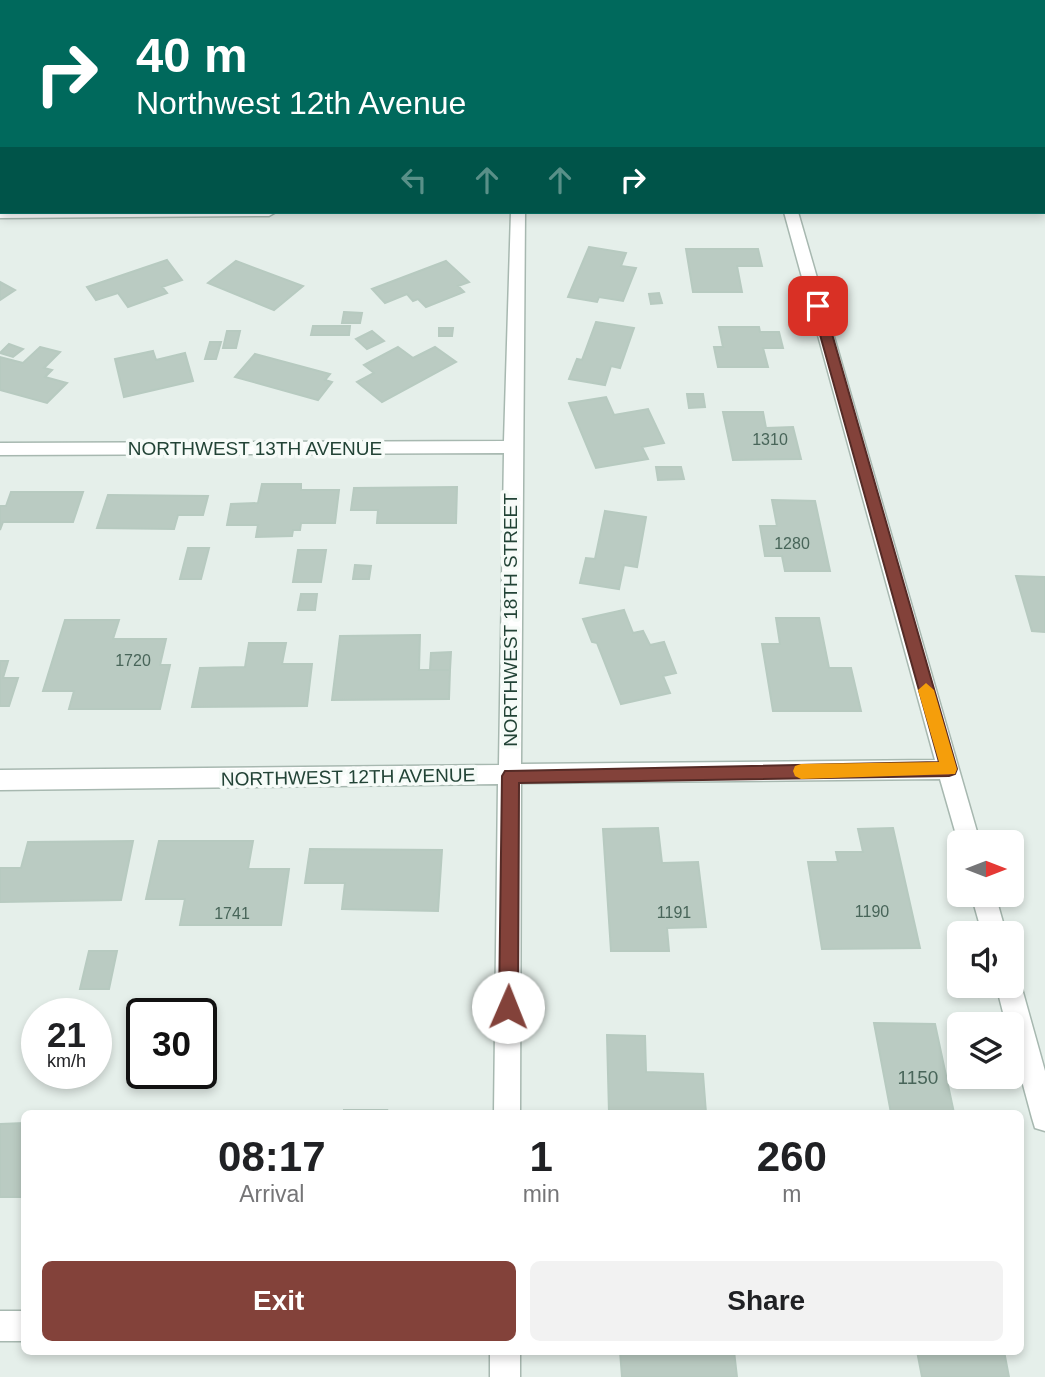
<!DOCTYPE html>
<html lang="en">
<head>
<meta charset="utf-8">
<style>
  body { margin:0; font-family:Helvetica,sans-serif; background:#f2f2f2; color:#202124; height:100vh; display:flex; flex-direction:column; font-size:26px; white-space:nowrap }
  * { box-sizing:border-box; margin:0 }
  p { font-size:23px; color:#757577 }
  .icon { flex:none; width:38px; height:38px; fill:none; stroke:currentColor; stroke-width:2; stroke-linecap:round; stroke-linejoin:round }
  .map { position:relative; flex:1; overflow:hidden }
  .details { position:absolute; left:21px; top:1110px; width:1003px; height:245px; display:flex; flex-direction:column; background:#fff; border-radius:10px; box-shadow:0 4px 10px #0003 }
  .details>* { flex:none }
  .guide { position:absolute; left:0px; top:0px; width:1046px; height:214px; box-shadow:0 4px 10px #0003; background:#00695c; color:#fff; overflow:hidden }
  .needle { width:46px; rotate:90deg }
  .fabs { position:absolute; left:947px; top:830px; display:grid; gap:14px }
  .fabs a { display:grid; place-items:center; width:77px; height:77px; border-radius:10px; background:#fff; box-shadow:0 4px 10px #0003; font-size:35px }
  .speed { position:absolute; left:21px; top:998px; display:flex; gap:14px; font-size:35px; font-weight:700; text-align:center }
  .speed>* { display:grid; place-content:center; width:91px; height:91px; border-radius:50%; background:#fff; box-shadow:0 4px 10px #0003; line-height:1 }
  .speed small { font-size:18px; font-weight:400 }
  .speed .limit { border:4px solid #111; border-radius:10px; background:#fff; color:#111 }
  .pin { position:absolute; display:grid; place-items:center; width:60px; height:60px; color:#fff; margin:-30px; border-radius:14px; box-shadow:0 4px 10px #0006 }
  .me { position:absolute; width:77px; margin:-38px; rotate:1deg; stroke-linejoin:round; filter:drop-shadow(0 0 5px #0008) }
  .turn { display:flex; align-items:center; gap:24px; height:147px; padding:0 21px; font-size:32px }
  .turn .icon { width:91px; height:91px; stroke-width:2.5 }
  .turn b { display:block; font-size:49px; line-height:60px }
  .lanes { display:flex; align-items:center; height:66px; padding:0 21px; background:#0003; justify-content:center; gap:35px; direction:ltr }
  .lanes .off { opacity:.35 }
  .eta { display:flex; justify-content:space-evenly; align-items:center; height:119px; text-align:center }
  .eta b { font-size:42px; font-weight:700; line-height:49px }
  .action { display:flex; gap:14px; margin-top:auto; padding:14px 21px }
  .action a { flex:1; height:80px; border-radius:10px; background:#83423a; color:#fff; font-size:28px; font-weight:700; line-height:80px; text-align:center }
  .action a+a { background:#f2f2f2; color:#202124 }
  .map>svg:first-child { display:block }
  .building { fill:#bacbc2; stroke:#b7cac0; stroke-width:2 }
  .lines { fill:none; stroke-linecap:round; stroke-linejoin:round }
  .minor-casing { stroke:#a7b8b0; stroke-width:3 }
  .minor { fill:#fff; fill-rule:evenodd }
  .route { fill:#83423a; stroke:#552b26; stroke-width:2 }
  .slow { fill:#f59e0b }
  .labels { text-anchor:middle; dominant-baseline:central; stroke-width:7; stroke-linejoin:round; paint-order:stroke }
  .number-label { font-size:16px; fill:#486559 }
  .street-label { font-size:19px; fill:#224336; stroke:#f6fbf8 }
  .near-number-label { font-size:19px; fill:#486559 }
</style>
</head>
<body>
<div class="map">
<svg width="1045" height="1377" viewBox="0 0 1045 1377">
  <rect width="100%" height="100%" fill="#e5efea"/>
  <path class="building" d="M589,247L626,253L621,266L636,268L623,301L599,297L597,302L568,297Z
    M686,249H758L762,266H737L742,292H693Z
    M167,260L182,280L162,287L167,293L128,307L118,293L96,300L87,287Z
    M236,261L303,286L274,310L208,283Z
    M446,261L469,282L458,286L464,292L426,307L418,299L413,301L407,294L385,303L372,289Z
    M0,282L15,290L0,300Z
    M659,293L662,303L651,304L649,294Z
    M344,312L362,313L360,323H342Z
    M596,322L634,328L620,368L611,366L605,385L569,379L577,359L582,360Z
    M313,326H350L349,335H311Z
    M719,327H759L760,332H779L783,348H763L768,367H718L714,347H723Z
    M439,328H453L452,336H439Z
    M227,331H240L236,348H223Z
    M372,331L384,341L367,349L356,339Z
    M210,342H221L216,359H205Z
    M9,344L23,349L13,357L0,353Z
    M40,347L60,352L44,368L52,370L45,377L67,383L47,403L0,390V357L23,363Z
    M398,347L413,358L435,347L456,362L382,402L357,382L374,373L364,365Z
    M153,351L156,360L185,353L193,381L124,397L115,359Z
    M255,354L330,374L325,380L332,382L318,400L235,377Z
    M687,394H703L705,407L689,408Z
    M606,397L614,415L648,409L664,443L642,447L648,459L596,468L569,403Z
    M723,412H763L766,428L793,427L801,459L733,460Z
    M656,467H681L684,479L658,480Z
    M262,484H301V490H339L335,523H301L300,530H293L292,536L256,537L258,525H227L231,504L258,503Z
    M457,487L456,523H377L378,510H351L354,488Z
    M11,492H83L73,522H3L0,530V506H6Z
    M108,495L208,496L203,515H178L174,529L97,528Z
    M772,500L815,501L830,571H785L782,556H765L760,526H777Z
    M605,511L646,517L637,567L624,565L619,589L580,583L586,558L595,559Z
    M188,548H209L201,579H180Z
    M298,550H326L321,582H293Z
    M355,565L371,566L369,579H353Z
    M1016,576L1045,577V632L1032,631Z
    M301,594H317L315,610H298Z
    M624,610L633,633L643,631L650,645L664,642L676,673L663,676L670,693L621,704L597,643L592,642L583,619Z
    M776,618H819L829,668H851L861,711H773L762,644H780Z
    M65,620H119L113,639H166L160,665H170L160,709H69L74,691H43Z
    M420,635L419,670H450L449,699L332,700L340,636Z
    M249,643H286L282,664H312L307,706L192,707L200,668L245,667Z
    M451,652L450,670H430L431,653Z
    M0,661H8L3,678H18L9,706H0Z
    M658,828L662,863L698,862L706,927L667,928L669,951H611L603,829Z
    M893,828L920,948L822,949L808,862H838L836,852H863L858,829Z
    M133,841L121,900L0,902V868H21L28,842Z
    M159,841H253L248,869H289L281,925H180L185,899H146Z
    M310,849L442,850L438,911L342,909L345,883H305Z
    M89,951H117L109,989H80Z
    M874,1023L935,1024L954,1113H891Z
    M607,1035L645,1036L646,1072L703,1074L706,1113H609Z
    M344,1110H387L386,1113H344Z
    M24,1123V1197H0V1124Z
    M620,1351H734L737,1377H622Z
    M917,1351H1004L1009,1377H922Z"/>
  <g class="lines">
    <g class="minor-casing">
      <path id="minor" d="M101,0H113L100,2Z
        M590,0H602V2H590Z
        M969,0H981L982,2H970Z
        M0,75H2V83H0Z
        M0,210L2,212H276L269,216L0,218Z
        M511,212H525L521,764L935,760L784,212H798L980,842H959V845L940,779L521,783L520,1113H494L498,784L0,790V770L499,765L504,453L0,455V443L504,441Z
        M971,894H995L1006,933H982Z
        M1012,974L1017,976L1021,985L1045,1071V1131L1035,1128L1032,1118L1012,1044V1024H1006L996,985H1012Z
        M0,1311H24V1341H0Z
        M490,1351H520V1377H490Z"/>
    </g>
    <use href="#minor" class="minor"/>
  </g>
  <path class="route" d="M818,302L824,306L957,769L955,774L949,776L519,783L518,1007L515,1014L508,1016L501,1014L499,1007L502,776L505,771L939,762L812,306Z"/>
  <path class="slow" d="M926,683L934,690L957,769L955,774L801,779L795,776L793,771L795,766L801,764L939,762L918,690Z"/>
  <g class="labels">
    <g class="number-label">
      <text x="770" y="439">1310</text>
      <text x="792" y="543">1280</text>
      <text x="133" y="660">1720</text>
      <text x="872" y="911">1190</text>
      <text x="674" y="912">1191</text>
      <text x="232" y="913">1741</text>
    </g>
    <g class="street-label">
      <text x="255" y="448">NORTHWEST 13TH AVENUE</text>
      <text transform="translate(510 620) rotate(-90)">NORTHWEST 18TH STREET</text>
      <text transform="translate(348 777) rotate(-1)">NORTHWEST 12TH AVENUE</text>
    </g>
    <g class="near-number-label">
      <text x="918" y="1077">1150</text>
    </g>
  </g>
</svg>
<div class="fabs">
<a><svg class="needle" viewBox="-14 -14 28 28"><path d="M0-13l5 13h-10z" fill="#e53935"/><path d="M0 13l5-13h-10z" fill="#757577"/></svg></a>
<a><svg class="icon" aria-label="sound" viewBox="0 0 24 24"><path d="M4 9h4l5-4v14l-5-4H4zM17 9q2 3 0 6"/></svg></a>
<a><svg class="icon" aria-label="layers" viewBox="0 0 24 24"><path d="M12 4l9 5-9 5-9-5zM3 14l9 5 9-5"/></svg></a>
</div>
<div class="speed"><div>21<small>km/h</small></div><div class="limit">30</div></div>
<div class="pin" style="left:818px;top:306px;background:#d93025"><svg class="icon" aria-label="arrive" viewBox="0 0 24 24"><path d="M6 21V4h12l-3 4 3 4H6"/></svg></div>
<svg class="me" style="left:508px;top:1007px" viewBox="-20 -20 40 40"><circle r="19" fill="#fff"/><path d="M0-13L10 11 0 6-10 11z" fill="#83423a"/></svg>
<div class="guide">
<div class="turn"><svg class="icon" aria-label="right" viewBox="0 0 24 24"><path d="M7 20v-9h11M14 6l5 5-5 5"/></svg><div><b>40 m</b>Northwest 12th Avenue</div></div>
<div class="lanes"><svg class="icon off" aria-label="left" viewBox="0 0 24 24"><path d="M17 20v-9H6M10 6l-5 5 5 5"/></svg><svg class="icon off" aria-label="ahead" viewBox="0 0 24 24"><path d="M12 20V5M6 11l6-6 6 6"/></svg><svg class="icon off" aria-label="ahead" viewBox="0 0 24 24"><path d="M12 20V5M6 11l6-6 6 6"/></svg><svg class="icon" aria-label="right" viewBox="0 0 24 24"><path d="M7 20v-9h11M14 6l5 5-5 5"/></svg></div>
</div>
<section class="details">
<div class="eta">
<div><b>08:17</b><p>Arrival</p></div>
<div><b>1</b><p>min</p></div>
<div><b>260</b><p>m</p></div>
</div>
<div class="action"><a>Exit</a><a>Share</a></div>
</section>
</div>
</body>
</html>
